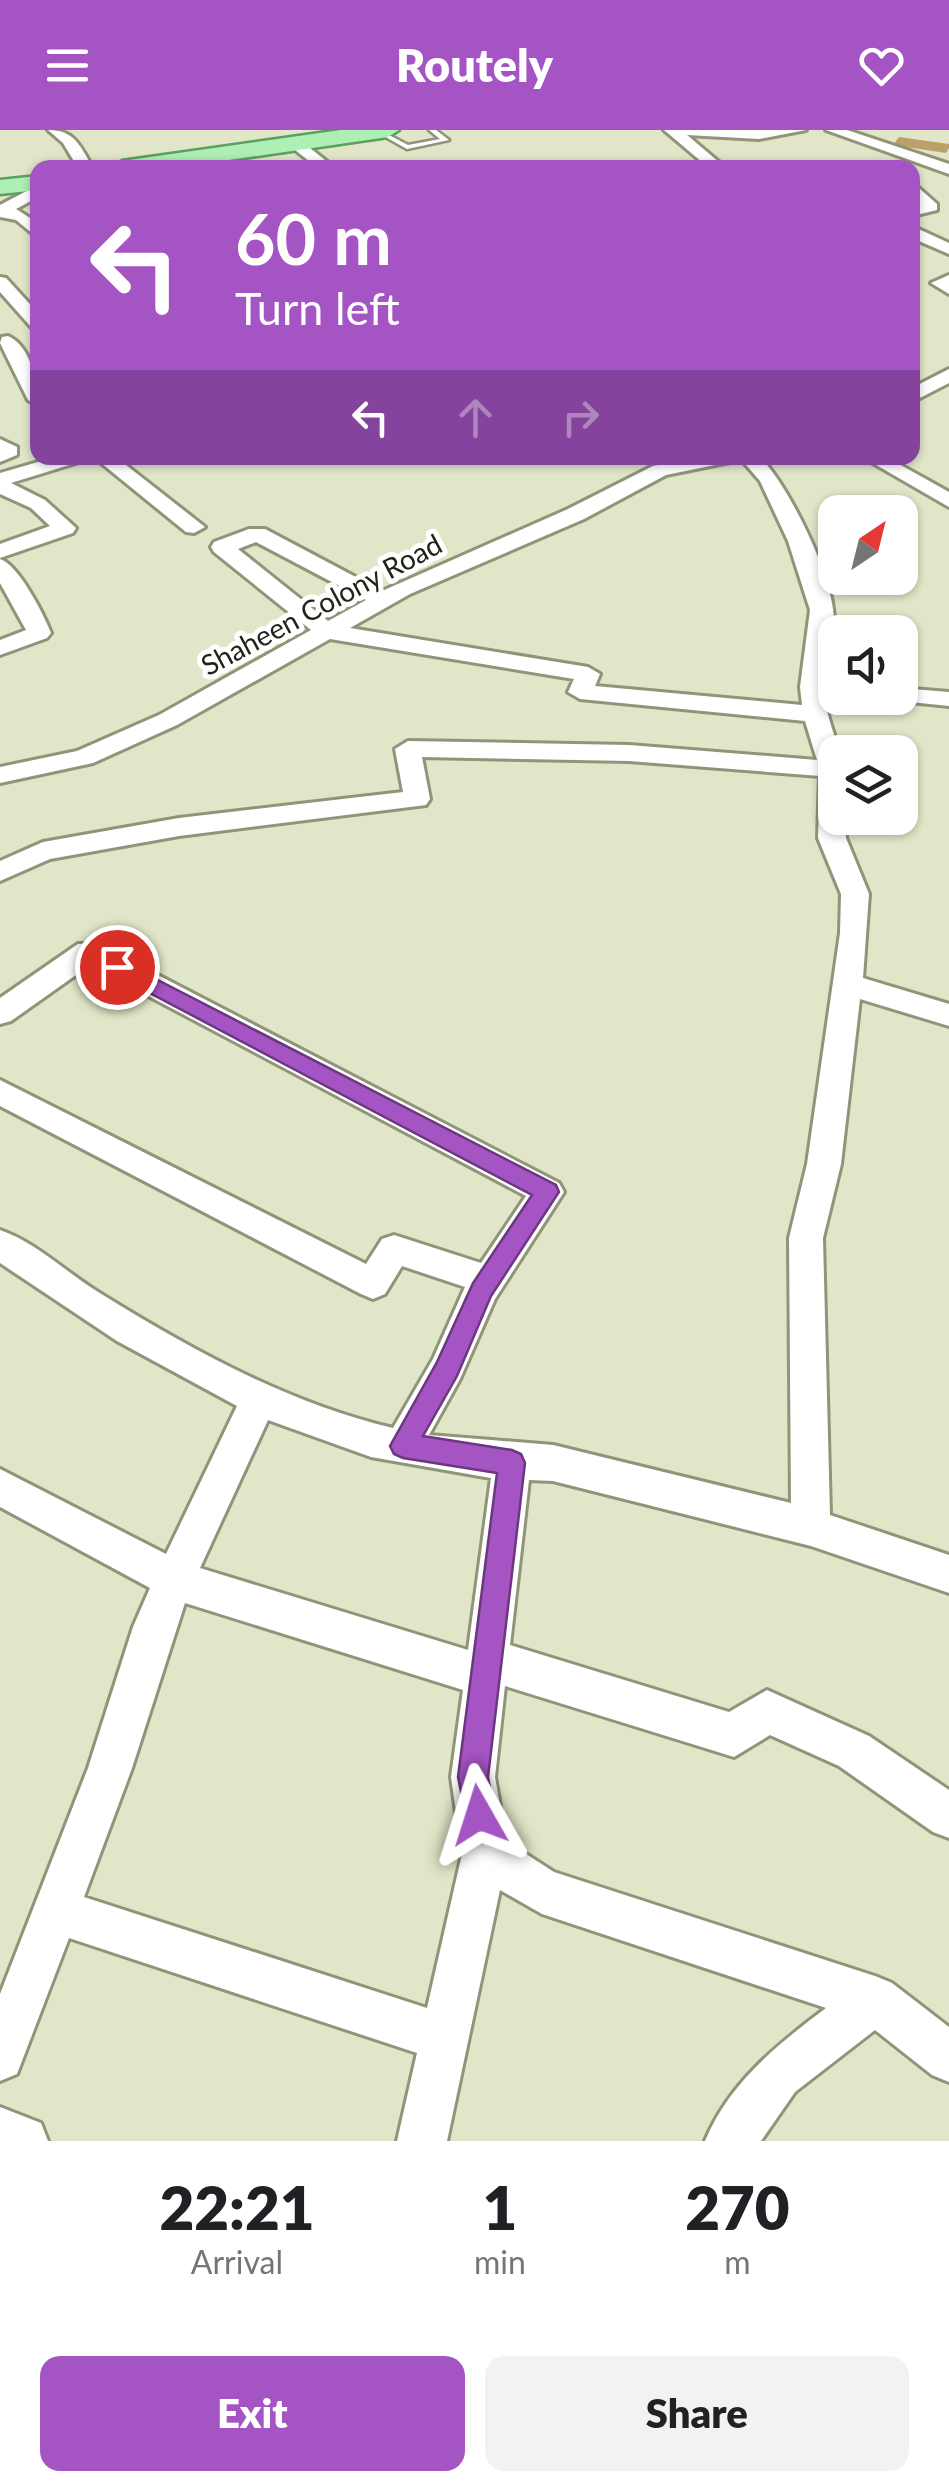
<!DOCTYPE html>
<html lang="en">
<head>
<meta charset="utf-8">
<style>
  body { margin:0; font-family:Lato,sans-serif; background:#f2f2f2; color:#202124; height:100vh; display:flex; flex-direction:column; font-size:38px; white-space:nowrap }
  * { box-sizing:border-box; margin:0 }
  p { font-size:32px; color:#757577 }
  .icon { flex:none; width:55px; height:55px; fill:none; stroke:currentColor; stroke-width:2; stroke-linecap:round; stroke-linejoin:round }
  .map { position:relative; height:2011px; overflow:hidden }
  .drawer { display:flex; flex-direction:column; background:#fff; flex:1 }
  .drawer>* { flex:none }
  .top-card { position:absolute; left:30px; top:30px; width:890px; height:305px; border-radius:20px; box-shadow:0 2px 8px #0004; background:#a554c4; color:#fff; overflow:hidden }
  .needle { width:65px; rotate:35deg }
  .buttons { position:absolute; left:818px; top:365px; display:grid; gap:20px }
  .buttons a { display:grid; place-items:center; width:100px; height:100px; border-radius:20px; background:#fff; box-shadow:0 2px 8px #0004; font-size:50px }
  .pin { position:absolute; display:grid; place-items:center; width:85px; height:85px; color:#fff; margin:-42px; border:5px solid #fff; border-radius:50%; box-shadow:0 2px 10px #0007 }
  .me { position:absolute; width:110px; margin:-55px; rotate:354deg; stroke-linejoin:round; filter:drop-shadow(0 0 8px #0008) }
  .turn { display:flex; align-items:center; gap:35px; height:210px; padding:0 40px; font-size:45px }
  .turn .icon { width:130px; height:130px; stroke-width:2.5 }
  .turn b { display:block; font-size:70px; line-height:85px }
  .lanes { display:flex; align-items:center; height:95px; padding:0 40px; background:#0003; justify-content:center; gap:50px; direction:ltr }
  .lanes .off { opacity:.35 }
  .eta { display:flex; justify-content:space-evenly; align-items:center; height:170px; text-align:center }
  .eta b { font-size:60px; font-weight:800; line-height:70px }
  .cta { display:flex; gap:20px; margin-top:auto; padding:20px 40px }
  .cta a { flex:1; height:115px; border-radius:20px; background:#a554c4; color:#fff; font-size:40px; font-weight:800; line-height:115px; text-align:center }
  .cta a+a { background:#f2f2f2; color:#202124 }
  header { display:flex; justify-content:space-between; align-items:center; height:130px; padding:0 40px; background:#a554c4; color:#fff; font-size:45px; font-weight:800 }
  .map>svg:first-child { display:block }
  .building { fill:#bca06c }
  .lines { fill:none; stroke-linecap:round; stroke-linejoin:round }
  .lane-casing { stroke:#909479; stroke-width:5 }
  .street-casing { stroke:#909479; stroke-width:6 }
  .primary-casing { stroke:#5aa05e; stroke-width:5 }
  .lane { fill:#fff; fill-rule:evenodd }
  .street { fill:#fff; fill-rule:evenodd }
  .primary { fill:#aeefb5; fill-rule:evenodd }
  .route { fill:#a554c4; stroke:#6b377f; stroke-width:2.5 }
  .labels { text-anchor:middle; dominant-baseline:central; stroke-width:10; stroke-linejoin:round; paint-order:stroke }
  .far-street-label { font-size:28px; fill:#222318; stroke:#fff }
</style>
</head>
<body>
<header><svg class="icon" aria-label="menu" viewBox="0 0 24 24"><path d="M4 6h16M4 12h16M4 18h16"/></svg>Routely<svg class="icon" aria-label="heart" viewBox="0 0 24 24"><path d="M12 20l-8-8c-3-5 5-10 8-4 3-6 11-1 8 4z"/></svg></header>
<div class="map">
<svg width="949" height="2011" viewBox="0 0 949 2011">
  <rect width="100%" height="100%" fill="#e1e6c8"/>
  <path class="building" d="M899,7L949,14V18L946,23L893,15Z"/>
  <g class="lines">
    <g class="lane-casing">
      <path id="lane" d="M429,0H436L449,10L407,19L382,5L387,4L408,15L440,9Z"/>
    </g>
    <g class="street-casing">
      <path id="street" d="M48,0C75,0 80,16 93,38H78L63,13Z
        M664,0H806L759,9L687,5L726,38H709Z
        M826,0H847L949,34V44Z
        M295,14H305L335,38H318L295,20Z
        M912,52L937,74V80L912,86V76L920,75L912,67Z
        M38,55V67L16,79L38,93V108L16,90L0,87V75Z
        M912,96L949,113V124L912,108Z
        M949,145V164L931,153Z
        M0,147L6,148L38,183V199L32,198L0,162Z
        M8,206C31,216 38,253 38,276L28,270L0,213L2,207Z
        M949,239V253L912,272V258Z
        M0,309L17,317V325L0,332Z
        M52,328H82L79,332L11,353L45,370L76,398L73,403L0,428V414L50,396L31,378L0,364V343Z
        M95,328H117L205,397L194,403L186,402Z
        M693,328H733L730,332L666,345L584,389L410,464L350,498L588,537L600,544L595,556L802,575L800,557L810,480L788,411L760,351L740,328H761C789,358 828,437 833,479C837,503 825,531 824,555C824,579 833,601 840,622H835V688H846V708L869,764L863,848L949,874V896L860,869L841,1034L823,1108L830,1385L949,1425V1463L811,1416L553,1351L529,1350L510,1515L729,1582L767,1560L869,1606L949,1660V1708L933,1702L839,1636L770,1605L734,1627L505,1556L495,1647L506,1711L554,1742L875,1846L892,1853L949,1897V1952L932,1945L875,1900L795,1962L761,2011H705C729,1953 777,1915 826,1878L542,1784L500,1760L447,2011H397L417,1923L69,1808L17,1944L0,1951V1864L88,1638L133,1497L150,1458L0,1377V1339L166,1424L237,1276L117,1211L0,1133V1100C36,1112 69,1145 103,1165C194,1221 288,1273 393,1298L433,1229L465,1157L402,1136L385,1164L373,1169L361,1164L0,976V950L366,1134L382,1109L394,1105L481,1133L526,1066L90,835L11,891L0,894V868L78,814H98L559,1053L564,1062L495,1169L460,1249L429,1305L553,1315L791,1373L789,1108L807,1034L840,803L841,764L818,708L820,646L629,631L422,627L430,669L426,675L179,706L50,729L0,751V731L43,712L179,688L403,662L395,619L408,611L629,615L817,630L805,591L580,569L568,562L574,549L330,509L177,595L93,633L0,653V637L77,621L159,585L311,500L214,422L211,417L214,412L249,399H265L382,461L568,379L653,336ZM256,412L366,470L328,491L238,419ZM268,1290L371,1327L491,1348L468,1520L200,1438ZM185,1473L463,1560L451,1647L462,1724L427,1878L84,1767L132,1638Z
        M864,328H888L949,362V377Z
        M0,429C18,434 44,485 51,503L47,508L0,525V510L26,500L0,453Z
        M900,558L949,562V576L891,570L889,568H900Z
        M0,1977L41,1993L48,2011H0Z"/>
    </g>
    <g class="primary-casing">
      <path id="primary" d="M341,0H399L388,7L174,38H111L122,31Z
        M38,46V60L0,64V50Z"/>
    </g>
    <use href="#lane" class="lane"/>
    <use href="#street" class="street"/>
    <use href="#primary" class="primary"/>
  </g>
  <path class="route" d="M117,829L556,1055L559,1062L491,1166L457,1246L423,1306L512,1320L521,1324L525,1333L488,1647L495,1685L490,1696L479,1701L468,1696L458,1647L497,1343L403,1328L394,1324L390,1316L437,1232L473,1153L532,1065L110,842L107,837Z"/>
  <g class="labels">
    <g class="far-street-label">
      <text transform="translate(321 474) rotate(-28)">Shaheen Colony Road</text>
    </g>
  </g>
</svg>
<div class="buttons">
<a><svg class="needle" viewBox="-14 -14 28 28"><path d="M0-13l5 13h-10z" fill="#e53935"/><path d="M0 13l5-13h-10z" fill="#757577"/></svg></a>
<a><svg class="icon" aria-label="sound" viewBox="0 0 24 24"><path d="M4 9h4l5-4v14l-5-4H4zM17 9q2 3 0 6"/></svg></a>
<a><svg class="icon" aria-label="layers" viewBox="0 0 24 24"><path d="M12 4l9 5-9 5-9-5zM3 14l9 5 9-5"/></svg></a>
</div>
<div class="pin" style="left:117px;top:837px;background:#d93025"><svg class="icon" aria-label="arrive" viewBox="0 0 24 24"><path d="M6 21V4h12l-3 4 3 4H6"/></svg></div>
<svg class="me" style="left:479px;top:1685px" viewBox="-20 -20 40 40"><path d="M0-17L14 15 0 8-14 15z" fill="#a554c4" stroke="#fff" stroke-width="4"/></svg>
<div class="top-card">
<div class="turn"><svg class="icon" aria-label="left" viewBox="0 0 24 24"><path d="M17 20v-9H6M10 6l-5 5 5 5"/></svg><div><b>60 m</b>Turn left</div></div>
<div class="lanes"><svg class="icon" aria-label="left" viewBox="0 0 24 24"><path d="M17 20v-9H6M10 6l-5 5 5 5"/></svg><svg class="icon off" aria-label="ahead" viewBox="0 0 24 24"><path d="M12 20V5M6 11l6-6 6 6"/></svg><svg class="icon off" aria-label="right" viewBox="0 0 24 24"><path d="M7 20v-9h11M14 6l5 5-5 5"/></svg></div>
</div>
</div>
<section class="drawer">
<div class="eta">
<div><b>22:21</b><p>Arrival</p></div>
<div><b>1</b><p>min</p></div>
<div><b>270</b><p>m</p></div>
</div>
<div class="cta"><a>Exit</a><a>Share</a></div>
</section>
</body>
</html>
